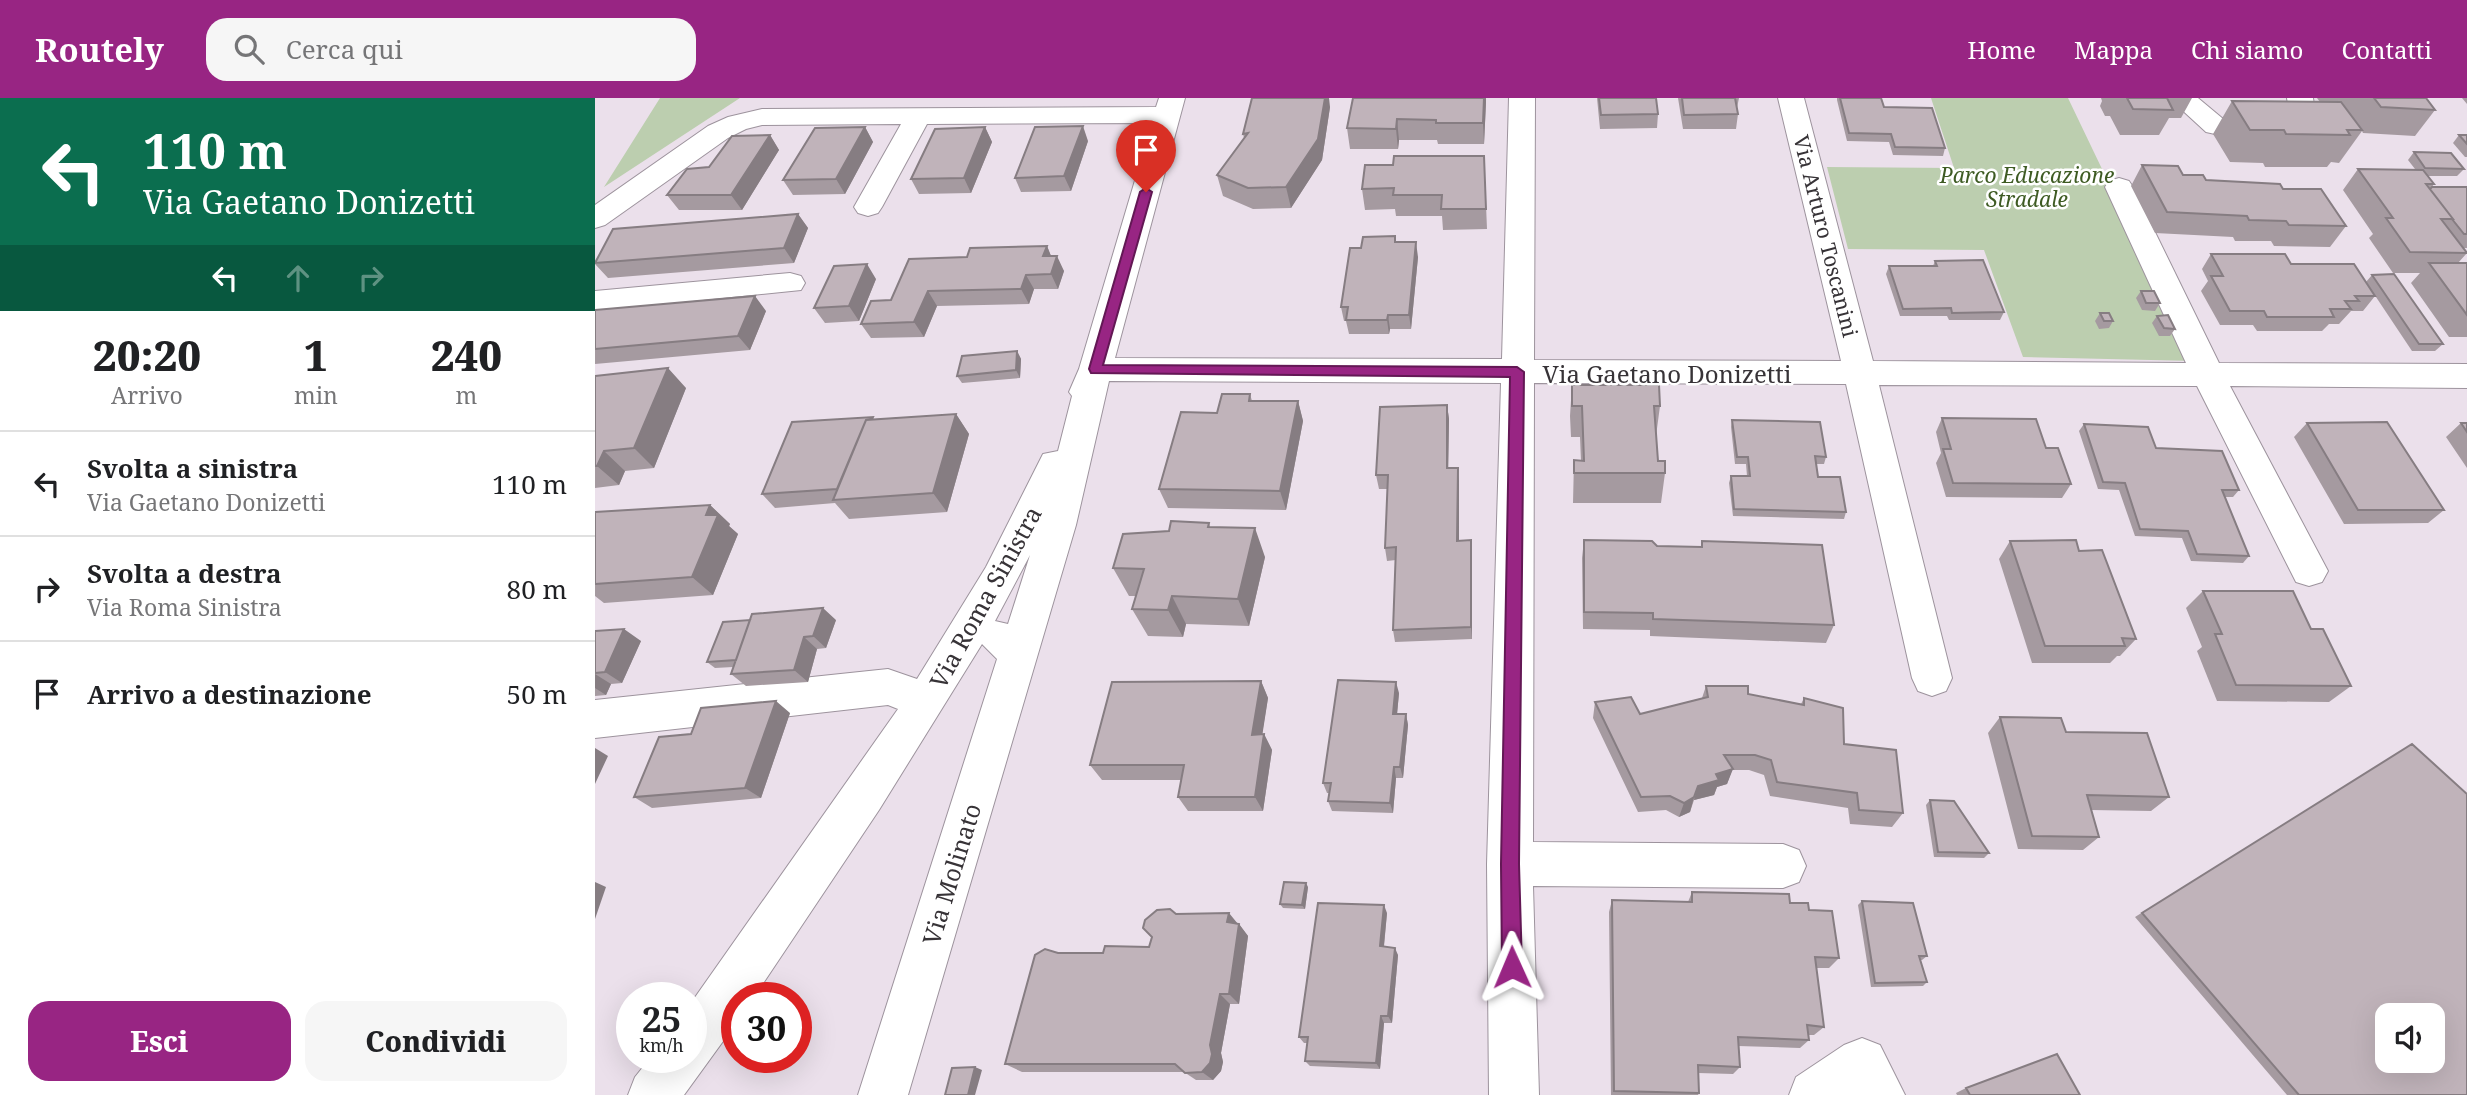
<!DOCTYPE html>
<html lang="it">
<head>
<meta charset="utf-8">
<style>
  body { margin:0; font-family:"Noto Serif",serif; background:#f6f6f6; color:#202124; height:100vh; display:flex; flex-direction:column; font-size:26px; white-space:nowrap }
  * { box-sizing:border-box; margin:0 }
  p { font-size:23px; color:#757577 }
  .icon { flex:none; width:38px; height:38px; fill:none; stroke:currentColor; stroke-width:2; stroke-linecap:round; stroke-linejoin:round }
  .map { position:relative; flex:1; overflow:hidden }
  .details { display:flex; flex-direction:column; background:#fff; width:595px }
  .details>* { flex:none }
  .hud { background:#0b6e4f; color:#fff; overflow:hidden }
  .tools { position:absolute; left:1780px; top:905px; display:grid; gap:14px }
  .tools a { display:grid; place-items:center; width:70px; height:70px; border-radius:14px; background:#fff; box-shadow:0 7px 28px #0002; font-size:35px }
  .speed { position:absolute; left:21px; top:884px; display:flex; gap:14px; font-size:35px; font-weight:700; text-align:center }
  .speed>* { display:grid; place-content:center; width:91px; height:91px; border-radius:50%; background:#fff; box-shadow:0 7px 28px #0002; line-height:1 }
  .speed small { font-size:18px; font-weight:400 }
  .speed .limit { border:10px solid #d22; background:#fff; color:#111 }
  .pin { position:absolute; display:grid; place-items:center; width:60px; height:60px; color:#fff; margin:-72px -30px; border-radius:50% 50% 50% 0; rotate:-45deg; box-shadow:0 0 7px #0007 }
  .pin .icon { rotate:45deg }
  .me { position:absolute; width:77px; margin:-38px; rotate:359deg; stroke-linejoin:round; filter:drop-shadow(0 0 5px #0008) }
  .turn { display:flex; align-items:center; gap:24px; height:147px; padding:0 28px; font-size:32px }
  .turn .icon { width:91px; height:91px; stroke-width:2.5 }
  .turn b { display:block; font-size:49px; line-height:60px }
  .lanes { display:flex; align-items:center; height:66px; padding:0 28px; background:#0003; justify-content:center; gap:35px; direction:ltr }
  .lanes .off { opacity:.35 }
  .eta { display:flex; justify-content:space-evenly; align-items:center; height:119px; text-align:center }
  .eta b { font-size:42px; font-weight:800; line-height:49px }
  .button { display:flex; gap:14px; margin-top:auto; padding:14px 28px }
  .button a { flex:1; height:80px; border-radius:21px; background:#982583; color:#fff; font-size:28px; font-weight:800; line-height:80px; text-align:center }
  .button a+a { background:#f6f6f6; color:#202124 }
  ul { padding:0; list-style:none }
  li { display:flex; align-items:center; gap:21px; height:105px; padding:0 28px; border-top:2px solid #e0e0e0 }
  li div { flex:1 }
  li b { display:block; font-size:26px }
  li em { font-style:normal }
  header { display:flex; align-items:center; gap:42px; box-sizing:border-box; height:98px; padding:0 35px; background:#982583; color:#fff }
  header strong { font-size:33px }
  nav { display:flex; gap:38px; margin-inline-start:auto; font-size:24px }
  .search { width:490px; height:63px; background:#f6f6f6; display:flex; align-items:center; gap:18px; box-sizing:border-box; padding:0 24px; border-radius:21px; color:#757577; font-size:26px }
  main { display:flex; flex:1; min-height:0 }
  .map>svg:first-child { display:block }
  .green { fill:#bcceaf }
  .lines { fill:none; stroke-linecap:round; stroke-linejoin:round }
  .minor-casing { stroke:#9d939d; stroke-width:2 }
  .minor { fill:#fff; fill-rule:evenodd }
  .wall { fill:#a59aa0 }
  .shaded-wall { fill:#867d82 }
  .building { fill:#c0b3ba; stroke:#867d82; stroke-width:2; fill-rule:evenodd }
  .route { fill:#982583; stroke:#631855; stroke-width:2 }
  .labels { text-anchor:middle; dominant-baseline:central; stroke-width:5; stroke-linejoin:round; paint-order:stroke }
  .far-park-label { font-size:21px; font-style:italic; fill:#3e5b23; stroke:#fff }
  .far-street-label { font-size:21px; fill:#373337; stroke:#fff }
  .street-label { font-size:24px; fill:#373337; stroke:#fff }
</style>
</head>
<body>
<header>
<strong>Routely</strong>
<div class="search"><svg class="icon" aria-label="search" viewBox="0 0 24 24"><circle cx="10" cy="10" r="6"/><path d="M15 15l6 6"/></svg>Cerca qui</div>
<nav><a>Home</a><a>Mappa</a><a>Chi siamo</a><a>Contatti</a></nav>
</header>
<main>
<section class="details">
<div class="hud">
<div class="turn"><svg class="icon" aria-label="left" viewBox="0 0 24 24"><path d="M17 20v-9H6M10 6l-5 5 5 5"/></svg><div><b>110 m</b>Via Gaetano Donizetti</div></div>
<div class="lanes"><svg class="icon" aria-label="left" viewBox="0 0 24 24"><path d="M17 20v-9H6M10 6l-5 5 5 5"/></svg><svg class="icon off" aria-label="ahead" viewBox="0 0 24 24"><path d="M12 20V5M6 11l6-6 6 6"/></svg><svg class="icon off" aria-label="right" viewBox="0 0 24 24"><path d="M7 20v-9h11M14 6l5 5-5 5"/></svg></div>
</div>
<div class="eta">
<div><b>20:20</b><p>Arrivo</p></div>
<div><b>1</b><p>min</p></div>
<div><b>240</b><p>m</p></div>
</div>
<ul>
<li><svg class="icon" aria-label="left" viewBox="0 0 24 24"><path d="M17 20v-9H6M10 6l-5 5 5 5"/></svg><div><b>Svolta a sinistra</b><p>Via Gaetano Donizetti</p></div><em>110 m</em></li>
<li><svg class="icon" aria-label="right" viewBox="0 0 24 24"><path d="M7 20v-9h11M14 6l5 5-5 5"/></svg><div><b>Svolta a destra</b><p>Via Roma Sinistra</p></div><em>80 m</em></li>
<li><svg class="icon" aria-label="arrive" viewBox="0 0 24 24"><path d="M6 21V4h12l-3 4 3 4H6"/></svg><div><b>Arrivo a destinazione</b></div><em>50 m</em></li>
</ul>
<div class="button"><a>Esci</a><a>Condividi</a></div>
</section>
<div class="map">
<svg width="1872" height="997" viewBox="0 0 1872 997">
  <rect width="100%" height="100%" fill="#ebe0eb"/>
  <path class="green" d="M65,0H145L9,89Z
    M1336,0H1473L1599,263L1428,259L1389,152L1253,151L1232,69L1359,70Z"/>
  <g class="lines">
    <g class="minor-casing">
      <path id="minor" d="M564,0H590L520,260L907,261L914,0H940L939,262L1246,263L1183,0H1209L1278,263L1591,265L1510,89L1514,83L1524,80L1534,83L1538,89L1624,265L1872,266V290L1635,288L1733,473L1727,484L1714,488L1701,484L1602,288L1284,287L1357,580L1351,593L1337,598L1323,593L1317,580L1251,286L939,285L938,744L1188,746L1204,752L1211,768L1204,784L1188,790L938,788L944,997H894L892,766L906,285L514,283L481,427L313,997H263L402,561L387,546L284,712L163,893L159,900H142V924L89,997H33L40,979L56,959H96V905L303,611L293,607L0,640V602L293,571L322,581L391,469L448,356L463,353L477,298L474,294L484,271L557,25L332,26L287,109L283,115L273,118L263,115L259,109L306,26L167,27L151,31L133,40L10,127L0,130V107L113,28L133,19L167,11L561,9ZM435,457L413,526L400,523Z
        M1574,0H1603L1627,20L1695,19L1692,0H1718L1722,27L1718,33L1709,35L1620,36L1611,34Z
        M195,175L206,178L210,185L206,192L0,213V193Z
        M1267,940L1285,947L1310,997H1194L1201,979L1249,947Z"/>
    </g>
    <use href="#minor" class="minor"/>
  </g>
  <path class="wall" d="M1002,0H1061L1063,16L1062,30L1005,31Z
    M1083,0H1144L1142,10L1143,16L1141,31H1088Z
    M1242,0H1286L1289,9L1350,50L1348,58L1298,57L1294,44L1252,43L1242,2Z
    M1506,0H1597L1586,20H1574L1564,37H1525L1515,18H1510L1505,8L1507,3Z
    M1722,0H1831L1840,12L1820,38L1768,35L1767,33L1744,65L1736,64L1732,69H1670L1668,65L1635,64L1618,36L1637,3L1725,4Z
    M1867,0H1872V6Z
    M891,4L889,46H843L842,42H804L803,51H755L752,30Z
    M735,9L727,62L696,110L658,111L628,98L622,77L649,40L648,36Z
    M270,29L278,44L250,96L198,97L188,82Z
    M390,29L397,44L376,95L324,96L316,81Z
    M175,37L184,52L147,112H84L72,97L114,69Z
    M1864,37H1872V59H1870L1858,45Z
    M493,43L476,93L426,94L420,80Z
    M1819,54L1869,71L1862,78H1833L1839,86L1837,89H1872V150H1869L1872,155L1863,165H1872V239H1854L1816,185L1825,175H1798L1774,140L1778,136L1748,92L1763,71H1820L1813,62Z
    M889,58L892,131L848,132L847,118H801L800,111L770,112L767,91L798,67Z
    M1547,67L1611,82L1688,91L1751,128L1735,149L1679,148L1676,143H1640L1638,139L1560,135L1536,88Z
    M203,116L213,130L199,165L13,180L0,166Z
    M800,138L801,144L823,159L816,231H795L794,236H754L751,223H749L746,209L766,150Z
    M452,148L456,158L469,173L463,191H439L434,206L342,208L329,239L276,240L266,226L296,202L372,159Z
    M1616,156L1696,166L1780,198L1768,213H1756L1744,226H1734L1727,233H1662L1658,227H1625L1606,193L1613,183L1607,171Z
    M1340,163L1409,214L1405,222H1354L1352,218H1305L1291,176L1294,168H1338Z
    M1777,177L1848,246L1840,253H1817L1771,184Z
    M281,181L264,223L230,225L219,210Z
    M1546,193L1565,205L1560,213L1547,212L1541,200Z
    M0,212L171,213L155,252L0,266Z
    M1505,215L1518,223L1514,230L1504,231L1500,223Z
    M1562,218L1580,231L1575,238H1564L1557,225Z
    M422,253L426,261L425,280L367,285L362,278Z
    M0,278L91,290L59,370L30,373L24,387L0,390Z
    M977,287L1065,308L1061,338L1063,363L1070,375L1066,405H978L979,362L986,363L985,339H976L975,318Z
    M655,296L657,303H703L708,323L691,412L573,410L564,391L622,315Z
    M852,307L854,321L853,370L864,383V443L876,442L877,541L800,544L798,532L801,462L792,463L790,450L793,391H784L781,377Z
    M361,316L374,336L352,414L254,421L240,405L180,410L167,396L280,321Z
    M1347,320L1451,350L1476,386L1467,400L1351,399L1341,365L1346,355L1341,334Z
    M1137,322L1231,359L1229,366H1221L1223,379L1251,414L1249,421L1138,418L1134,385L1136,378H1152L1151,366H1140L1136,329Z
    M1712,325L1849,412L1833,425L1749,426L1699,339Z
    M1866,325H1872V370L1851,339Z
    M1489,326L1561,350L1644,392L1638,399H1630L1654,458L1648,465L1596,463L1587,440L1540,438L1524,392L1503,391L1484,333Z
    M115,407L135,426L134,428L143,436L118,497L9,505L0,498V414Z
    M614,425L615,429L670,459L654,528L591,526L588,539L553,538L537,511L541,498H534L518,470L574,433Z
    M989,442L1062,448L1106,449L1107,443L1239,527L1231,545L1055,538V532L988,531L987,460Z
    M1415,443L1484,453L1541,541L1525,558H1522L1515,565H1437L1404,461Z
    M1608,493L1716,531L1756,588L1734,604L1622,603L1602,553L1607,549L1591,510Z
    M241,522L231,550L222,551L213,584L151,588L136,576L138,569L120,570L112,564Z
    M0,533L46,543L27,585L16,586L11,597L0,598Z
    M666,583L673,600L667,636H669L677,652L668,713H593L583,699L586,682H507L495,667Z
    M1111,588L1206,606L1209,600L1308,715L1297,729L1255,726L1253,710L1175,698L1169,677L1154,672H1137L1132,686L1122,689L1119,697L1099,702L1095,714L1084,719L1071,712L1043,714L998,620L1000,604L1045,616L1107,600Z
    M804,595L802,616H811L813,627L808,680H801L798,715L737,713L733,703L734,695H732L728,685Z
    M195,615L166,700L57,710L39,699Z
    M1405,619L1471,634L1574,699L1556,713L1496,712L1504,739L1488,752L1423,751L1393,635Z
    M1817,646L1872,997H1692L1540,819Z
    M1335,702L1394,755L1389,760L1339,759L1331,707Z
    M713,789L710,811L688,810L685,806Z
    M1097,794L1195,805L1214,812L1244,860L1234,870H1221L1229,929L1219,937H1213L1214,942L1205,950L1143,948L1145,969L1138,976L1103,975L1104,995L1103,997H1016L1014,814L1017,802L1093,804Z
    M1267,803L1332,858L1327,862H1325L1332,884L1328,888L1276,889L1263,807Z
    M792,815L789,849L803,857L797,925H789L785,971L715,968L710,963L713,945H709L704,939Z
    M581,816L644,826L653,838L644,906H635L626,955L628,964L626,973L618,982H601L589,974H427L410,966L463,855H508L554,849L557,839Z
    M1371,990L1485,997H1362L1361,995Z"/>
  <path class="shaded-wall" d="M730,0H734L735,9L727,62L696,110L691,89Z
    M889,0H891V4L889,46L888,25Z
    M802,21L804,42L803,51L801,31Z
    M488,28L493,43L476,93L469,78Z
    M270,29L278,44L250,96L241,81Z
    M390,29L397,44L376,95L369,80Z
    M175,37L184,52L147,112L136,97Z
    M203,116L213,130L199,165L189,150Z
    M821,144L823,159L816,231L814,217Z
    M452,148L458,163L448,158Z
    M462,158L469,173L463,191L456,176Z
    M272,166L281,181L264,223L254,208Z
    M431,177L439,191L434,206L426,191Z
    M333,193L342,208L329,239L319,224Z
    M160,198L171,213L155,252L143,238Z
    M793,217L795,231L794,236L792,222Z
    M422,253L426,261L425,280L421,272Z
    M73,270L91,290L59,370L39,350Z
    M703,303L708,323L691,412L685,393Z
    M852,307L854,321L853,384L852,370Z
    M361,316L374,336L352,414L338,395Z
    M9,353L30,373L24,387L2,368Z
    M863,370L864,383V456L862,443Z
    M115,407L135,426L134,428L143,436L118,497L97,479L111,417Z
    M660,430L670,459L654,528L643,501Z
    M876,442L877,455V541L876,529Z
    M577,498L591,526L588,539L573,512Z
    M228,510L241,522L231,550L218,538Z
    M29,531L46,543L27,585L10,574Z
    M209,539L222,551L213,584L199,572Z
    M0,576L16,586L11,597L0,590Z
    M666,583L673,600L665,652L657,637Z
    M801,584L804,595L801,627L798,616Z
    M181,603L195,615L166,700L150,690Z
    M811,616L813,627L808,680L805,669Z
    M669,636L677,652L668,713L660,699Z
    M0,650L13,658L0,686Z
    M799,669L801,680L798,715L795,705Z
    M1138,671L1132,686L1122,689L1119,697L1099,702L1103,688L1121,676Z
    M1099,699L1095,714L1084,719L1089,705Z
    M0,784L11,789L0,821Z
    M711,785L713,789L710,811L707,807Z
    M789,807L792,815L788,856L785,848Z
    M634,815L643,826L632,824Z
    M644,826L653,838L644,906L634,896Z
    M800,850L803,857L797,925L793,918Z
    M625,896L635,906L626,955L628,964L626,973L618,982L607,974Z
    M786,918L789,925L785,971L781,965Z
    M380,969L387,972L380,997H373Z"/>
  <path class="building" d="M657,0H730L723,41L691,89L653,90L622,77L653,35L648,36Z
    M758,0H889L888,25H841V22L802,21L801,31L752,30Z
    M1004,0H1061L1063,16L1006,17Z
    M1087,0H1140L1143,16L1089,17Z
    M1245,0H1286L1289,9L1337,10L1350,50L1300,49L1296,36L1254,35Z
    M1532,0H1572L1578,12L1538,11Z
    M1779,0H1831L1840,12L1786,9Z
    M1637,3L1746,4L1767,32H1752L1755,37L1691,36L1689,32H1655Z
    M488,28L469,78L420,80L440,29Z
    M270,29L241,81L188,82L220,30Z
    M390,29L369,80L316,81L340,31Z
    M175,37L136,97H72L92,71L114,69L137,38Z
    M1864,37H1872V46Z
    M1819,54L1856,55L1869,71L1830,70Z
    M799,58H889L891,111H846L847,97H798L799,90L767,91L770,67H798Z
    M1547,67L1583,68L1588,77H1608L1611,82L1685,86L1688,91H1726L1751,128L1694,127L1691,123L1654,122L1652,118L1572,114Z
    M1763,71L1828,72L1839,86H1831L1858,121H1846L1872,155L1815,154L1791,120H1798Z
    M1837,89H1872V136H1869L1857,121H1858L1835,91Z
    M203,116L189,150L0,165L18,131Z
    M800,138V144H821L814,217H793L792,222H751L753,209H746L755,150H766L768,139Z
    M452,148L448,158H462L456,176L431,177L426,191L333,193L319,224L266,226L276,203L296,202L314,161L372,159L375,150Z
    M1616,156H1690L1696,166H1759L1780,198H1760L1764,203H1750L1756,211H1735L1739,219H1672L1669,213H1635L1616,178H1628Z
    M1388,162L1409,214L1357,215L1356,210L1308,211L1294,168H1342L1340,163Z
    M1834,165H1872V217Z
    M272,166L254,208L219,210L239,168Z
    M1799,176L1848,246H1824L1777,177Z
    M1546,193H1559L1565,205H1551Z
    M160,198L143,238L0,251V212Z
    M1505,215H1514L1518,223H1509Z
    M1573,217L1580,231L1569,230L1562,218Z
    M422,253L421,272L362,278L367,258Z
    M73,270L39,350L9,353L2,368H0V278Z
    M977,287H1064L1065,308H1059L1063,363H1070V375H979V362L989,363L987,308H977Z
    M627,296H655L654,303H703L685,393L564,391L586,314L622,315Z
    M852,307V370H863L862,443L876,442V529L798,532L801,449L790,450L793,377H781L785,309Z
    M361,316L338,395L238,402L271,322Z
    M278,319L277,321L271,322L242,391L167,396L197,324Z
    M1347,320L1441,321L1451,350H1463L1476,386L1358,385L1348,351H1356Z
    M1137,322L1225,324L1231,359L1220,358L1223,379H1245L1251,414L1139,411L1136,378H1155L1153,359H1142Z
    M1792,324L1849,412H1763L1712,325Z
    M1866,325H1872V334Z
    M1489,326L1553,329L1561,350L1627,353L1644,392H1627L1654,458L1602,456L1593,433L1545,431L1530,385L1508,384Z
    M115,407L111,417H123L97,479L0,486V414Z
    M576,423L614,425L613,429L660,430L643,501L577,498L573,512L537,511L549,471L518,470L528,436L574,433Z
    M989,442L1057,443L1062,448L1107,449V443L1227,447L1239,527L1058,521V515L989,514Z
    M1481,442L1484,453L1507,452L1541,541L1527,540L1530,548H1450L1415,443Z
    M1608,493H1698L1716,531H1728L1756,588L1641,587L1620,536H1627Z
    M228,510L218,538L209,539L199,572L136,576L157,516Z
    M155,522L141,562L112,564L128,524Z
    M29,531L10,574L0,575V533Z
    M743,582L801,584L798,616H811L805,669H799L795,705L733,703L736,685H728Z
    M666,583L657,637L669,636L660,699H583L589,667H495L517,584Z
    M1111,588H1153V596L1209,607V600L1248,610L1249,646L1301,652L1308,715L1264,712L1262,695L1182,684L1176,662L1160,657H1129L1138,671L1121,676L1124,682L1103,688L1099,699L1089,705L1075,698L1046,699L1000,604L1036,599L1045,616L1113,599Z
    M181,603L150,690L39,699L64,639L96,636L106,610Z
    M1405,619L1466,620L1471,634L1552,635L1574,699L1492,697L1504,739L1437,738Z
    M1817,646L1872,696V997H1704L1547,815ZM1792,917H1838V962H1792Z
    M1335,702L1359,703L1394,755L1343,754Z
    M689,784L711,785L707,807L685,806Z
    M1097,794L1194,796L1195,805H1213L1214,812L1237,813L1244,860L1220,859L1229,929L1212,927L1214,942L1143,939L1145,969L1103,967L1104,995L1019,993L1017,802L1097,804Z
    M1267,803L1318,805L1332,858H1324L1332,884L1280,885Z
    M723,805L789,807L785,848L800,850L793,918H786L781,965L710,963L713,939H704Z
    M575,811L581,816L634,815L632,824L644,826L634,896H625L615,947L617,956L615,965L607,974L590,975L580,966H410L440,857L450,851L463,855H508L510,848L554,849L557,839L548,830L550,822L562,812Z
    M1462,956L1485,997H1375L1371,990Z
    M380,969L373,997H350L357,970Z"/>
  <path class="route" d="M551,90L557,94L508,267L922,269L929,274L924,766L927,869L924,876L917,878L910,876L907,869L906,766L915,279L496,275L494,271L545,94Z"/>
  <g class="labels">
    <g class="far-park-label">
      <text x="1432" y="77">Parco Educazione<tspan x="1432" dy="24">Stradale</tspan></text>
    </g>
    <g class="far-street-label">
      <text transform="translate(1231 138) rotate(76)">Via Arturo Toscanini</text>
    </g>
    <g class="street-label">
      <text x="1072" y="275">Via Gaetano Donizetti</text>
      <text transform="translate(390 499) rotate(-61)">Via Roma Sinistra</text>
      <text transform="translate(356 776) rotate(-73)">Via Molinato</text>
    </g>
  </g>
</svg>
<div class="tools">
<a><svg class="icon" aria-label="sound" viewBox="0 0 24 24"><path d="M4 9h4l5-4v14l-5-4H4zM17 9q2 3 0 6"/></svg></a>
</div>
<div class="speed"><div>25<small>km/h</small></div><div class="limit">30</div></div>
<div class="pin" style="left:551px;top:94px;background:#d93025"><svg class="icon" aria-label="arrive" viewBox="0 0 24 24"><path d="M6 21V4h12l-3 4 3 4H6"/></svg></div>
<svg class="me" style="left:917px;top:869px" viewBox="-20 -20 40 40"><path d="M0-17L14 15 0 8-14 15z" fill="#982583" stroke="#fff" stroke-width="4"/></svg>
</div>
</main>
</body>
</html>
